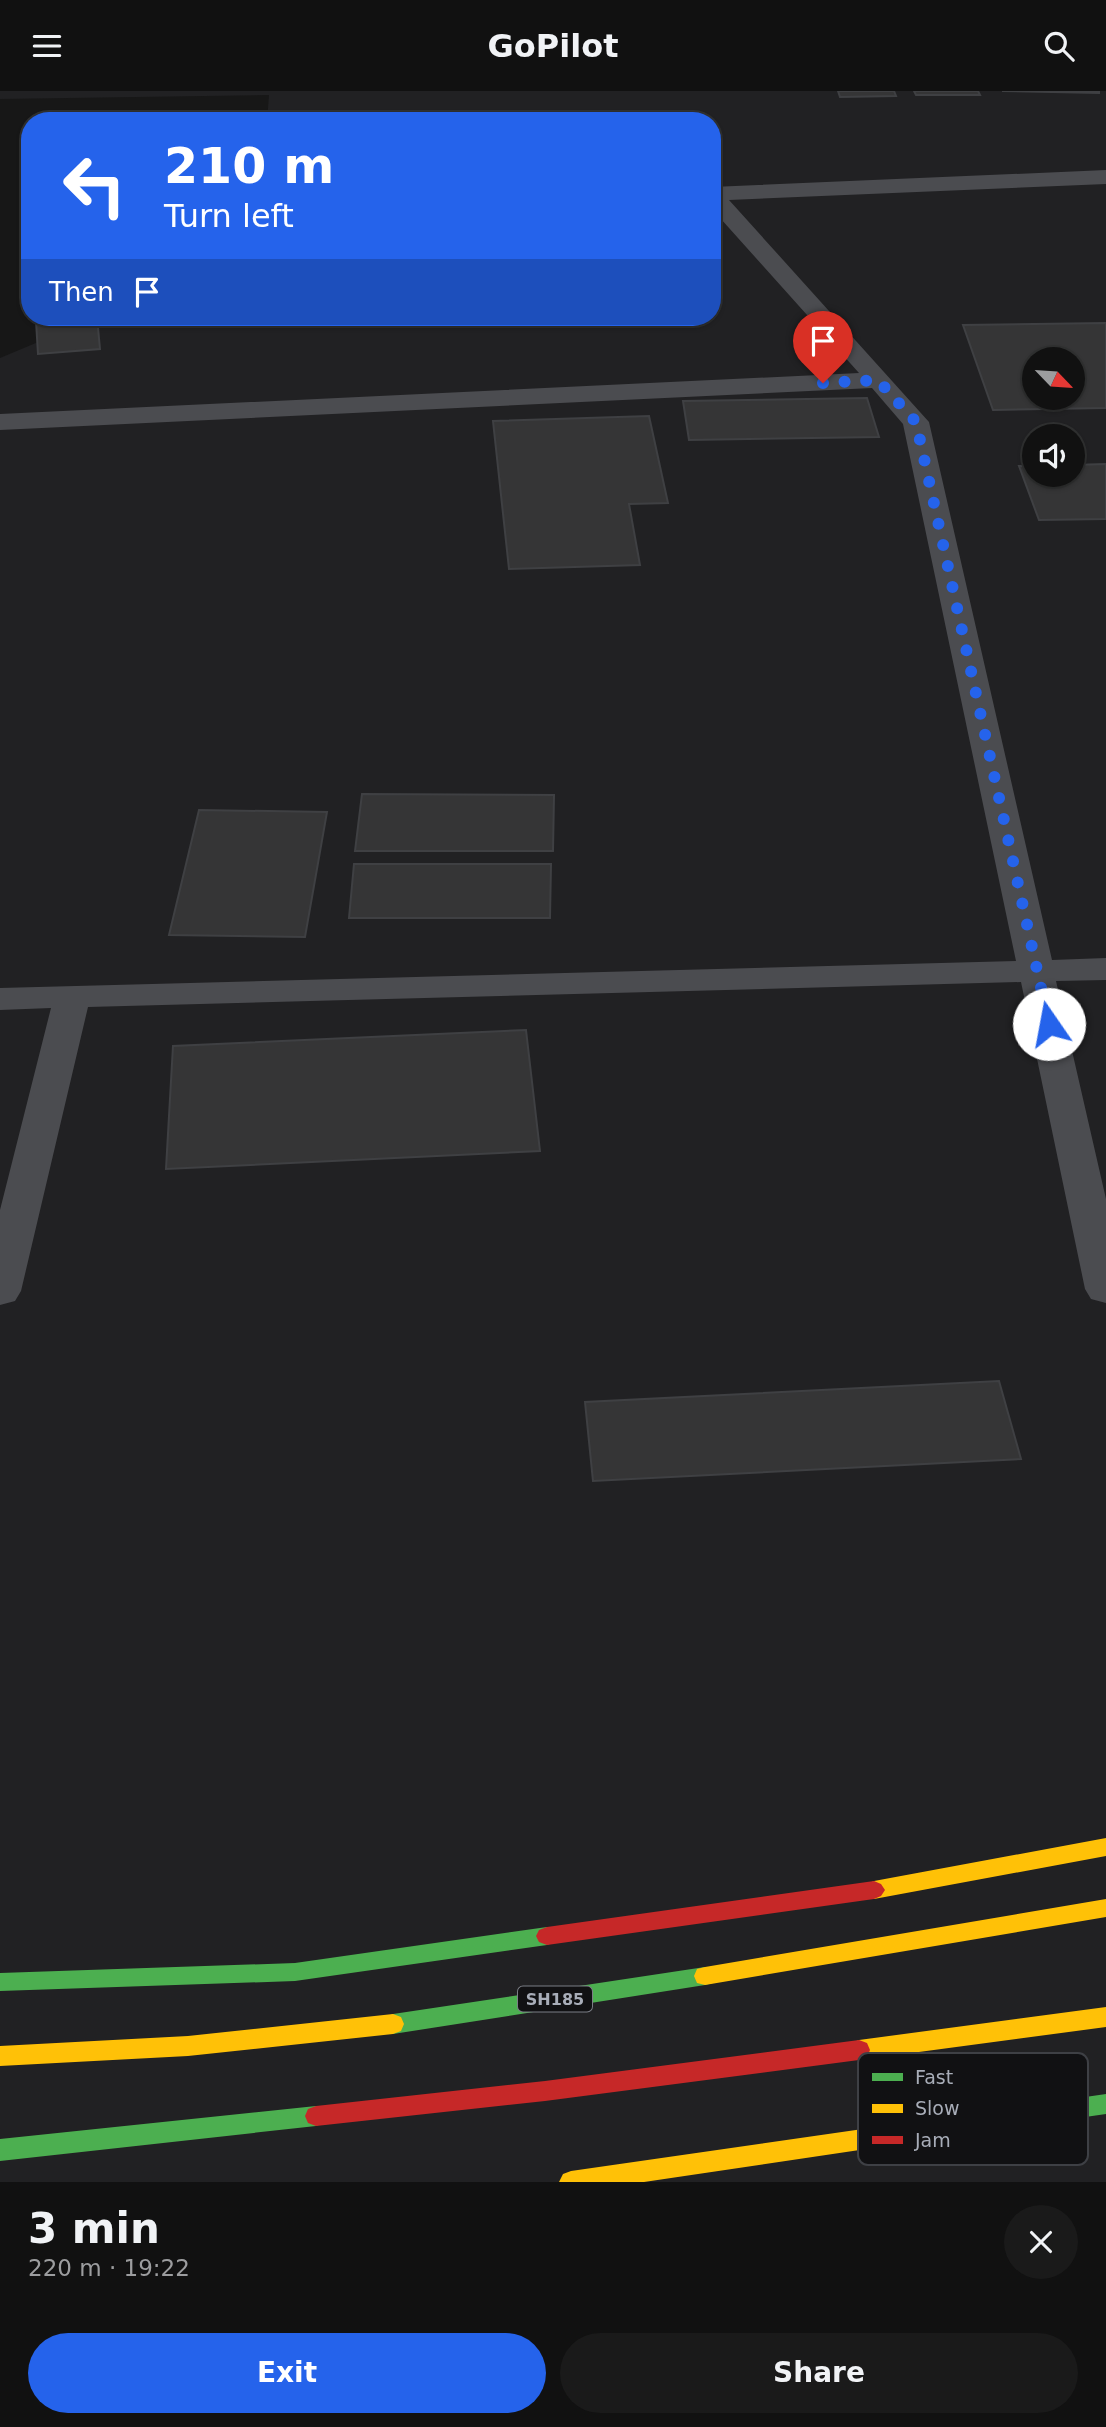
<!DOCTYPE html>
<html lang="en">
<head>
<meta charset="utf-8">
<style>
  body { margin:0; font-family:"DejaVu Sans",sans-serif; background:#1a1a1a; color:#f1f3f6; height:100vh; display:flex; flex-direction:column; font-size:26px; white-space:nowrap }
  * { box-sizing:border-box; margin:0 }
  p { font-size:23px; color:#9c9d9f }
  .icon { flex:none; width:38px; height:38px; fill:none; stroke:currentColor; stroke-width:2; stroke-linecap:round; stroke-linejoin:round }
  .map { position:relative; height:2091px; overflow:hidden }
  .sheet { display:flex; flex-direction:column; background:#111; flex:1 }
  .sheet>* { flex:none }
  .top-card { position:absolute; left:21px; top:21px; width:700px; height:214px; border-radius:28px; box-shadow:0 2px 5px #0004,0 0 0 2px #303131; background:#2563eb; color:#fff; overflow:hidden }
  .needle { width:46px; rotate:115deg }
  .controls { position:absolute; left:1022px; top:256px; display:grid; gap:14px }
  .controls a { display:grid; place-items:center; width:63px; height:63px; border-radius:50%; background:#111; box-shadow:0 2px 5px #0004,0 0 0 2px #303131; font-size:35px }
  .pin { position:absolute; display:grid; place-items:center; width:60px; height:60px; color:#fff; margin:-72px -30px; border-radius:50% 50% 50% 0; rotate:-45deg; box-shadow:0 0 7px #0007 }
  .pin .icon { rotate:45deg }
  .me { position:absolute; width:77px; margin:-38px; rotate:348deg; stroke-linejoin:round; filter:drop-shadow(0 0 5px #0008) }
  .turn { display:flex; align-items:center; gap:24px; height:147px; padding:0 28px; font-size:32px }
  .turn .icon { width:91px; height:91px; stroke-width:2.5 }
  .turn b { display:block; font-size:49px; line-height:60px }
  .then { display:flex; align-items:center; height:66px; padding:0 28px; background:#0003; gap:14px; font-size:26px }
  .round { display:grid; place-items:center; flex:none; width:74px; height:74px; border-radius:37px; background:#1a1a1a }
  .head { display:flex; align-items:center; justify-content:space-between; height:119px; padding:0 28px }
  h1 { font-size:42px; font-weight:600; line-height:52px }
  .action { display:flex; gap:14px; margin-top:auto; padding:14px 28px }
  .action a { flex:1; height:80px; border-radius:42px; background:#2563eb; color:#fff; font-size:28px; font-weight:600; line-height:80px; text-align:center }
  .action a+a { background:#1a1a1a; color:#f1f3f6 }
  header { display:flex; justify-content:space-between; align-items:center; height:91px; padding:0 28px; background:#111; font-size:32px; font-weight:600 }
  .map>svg:first-child { display:block }
  .built { fill:#212123; fill-rule:evenodd }
  .building { fill:#353536; stroke:#3f4043; stroke-width:2; fill-rule:evenodd }
  .lines { fill:none; stroke-linecap:round; stroke-linejoin:round }
  .street { fill:#4b4c50; fill-rule:evenodd }
  .fast { fill:#4caf50; fill-rule:evenodd }
  .slow { fill:#ffc107; fill-rule:evenodd }
  .jam { fill:#c62828; fill-rule:evenodd }
  .route { stroke:#2563eb; stroke-width:12; stroke-dasharray:0 21.6 }
  .labels { text-anchor:middle; dominant-baseline:central; stroke-width:5; stroke-linejoin:round; paint-order:stroke }
  .shield { fill:#111113; stroke:#7b7e86; stroke-width:2 }
  .shield-label { font-size:16px; font-weight:bold; fill:#a8adb8 }
  .key { fill:#111113; stroke:#3e4045; stroke-width:2 }
  .key-label { font-size:19px; fill:#a8adb8 }
</style>
</head>
<body>
<header><svg class="icon" aria-label="menu" viewBox="0 0 24 24"><path d="M4 6h16M4 12h16M4 18h16"/></svg>GoPilot<svg class="icon" aria-label="search" viewBox="0 0 24 24"><circle cx="10" cy="10" r="6"/><path d="M15 15l6 6"/></svg></header>
<div class="map">
<svg width="1106" height="2091" viewBox="0 0 1106 2091">
  <rect width="100%" height="100%" fill="#171717"/>
  <path class="built" d="M0,0H1106V2091H0V267L98,226H712V30H267L269,4L0,8ZM1034,268H1073V306H1034ZM1034,345H1073V383H1034Z"/>
  <path class="building" d="M838,0H894L896,5L840,6Z
    M914,0H978L980,4H916Z
    M1099,0V2L1002,0Z
    M97,226L100,258L38,263L36,230Z
    M1106,232V317L993,319L963,234ZM1034,268H1073V306H1034Z
    M867,307L879,346L689,349L683,310Z
    M649,325L668,412L629,413L640,474L509,478L493,330Z
    M1106,373V428L1039,429L1019,375H1034V383H1073V374Z
    M362,703L554,704L553,760H355Z
    M199,719L327,721L305,846L169,844Z
    M354,773H551L550,827H349Z
    M526,939L540,1060L166,1078L173,955Z
    M999,1290L1021,1368L593,1390L585,1311Z"/>
  <g class="lines">
    <path class="street" d="M1106,79V93L729,109L929,331L1052,869L1106,867V889L1056,890L1106,1108V1212L1091,1208L1085,1198L1021,891L88,916L21,1200L15,1210L0,1214V1119L51,917L0,919V897L1016,870L903,333L872,297L0,339V323L859,282L712,118V96Z"/>
    <path class="fast" d="M547,1836L555,1839L558,1845L555,1851L547,1854L295,1890L0,1900V1882L295,1872Z
      M705,1876L713,1878L716,1885L713,1892L705,1894L393,1943L385,1940L382,1933L385,1926L393,1923Z
      M1106,2003V2023L974,2042L966,2039L963,2032L966,2025L974,2022Z
      M316,2015L324,2018L327,2025L324,2032L316,2035L0,2070V2048Z"/>
    <path class="slow" d="M1106,1747V1765L874,1808L867,1805L863,1799L867,1793L874,1790Z
      M1106,1808V1826L705,1894L697,1892L694,1885L697,1878L705,1876Z
      M1106,1916V1936L859,1969L851,1966L848,1959L851,1952L859,1949Z
      M393,1923L401,1926L404,1933L401,1940L393,1943L188,1965L0,1975V1955L188,1945Z
      M974,2022L982,2025L985,2032L982,2039L974,2042L644,2091H559L563,2083L571,2080Z"/>
    <path class="jam" d="M874,1790L881,1793L885,1799L881,1805L874,1808L547,1854L539,1851L536,1845L539,1839L547,1836Z
      M859,1949L867,1952L870,1959L867,1966L859,1969L545,2010L316,2035L308,2032L305,2025L308,2018L316,2015L545,1990Z"/>
  </g>
  <g class="lines">
    <path class="route" d="M823,292L878,289L916,331L1049,933"/>
  </g>
  <g class="labels">
    <rect class="shield" x="518" y="1895.5" width="74" height="25" rx="5"/>
    <g class="shield-label">
      <text x="555" y="1908">SH185</text>
    </g>
  </g>
  <rect x="858" y="1962" width="230" height="112" rx="10" class="key"/>
  <rect x="872" y="1982" width="31" height="8" fill="#4caf50"/>
  <rect x="872" y="2013" width="31" height="9" fill="#ffc107"/>
  <rect x="872" y="2045" width="31" height="8" fill="#c62828"/>
  <g class="key-label">
    <text x="915" y="1993">Fast</text>
    <text x="915" y="2024">Slow</text>
    <text x="915" y="2056">Jam</text>
  </g>
</svg>
<div class="controls">
<a><svg class="needle" viewBox="-14 -14 28 28"><path d="M0-13l5 13h-10z" fill="#e53935"/><path d="M0 13l5-13h-10z" fill="#9c9d9f"/></svg></a>
<a><svg class="icon" aria-label="sound" viewBox="0 0 24 24"><path d="M4 9h4l5-4v14l-5-4H4zM17 9q2 3 0 6"/></svg></a>
</div>
<div class="pin" style="left:823px;top:292px;background:#d93025"><svg class="icon" aria-label="arrive" viewBox="0 0 24 24"><path d="M6 21V4h12l-3 4 3 4H6"/></svg></div>
<svg class="me" style="left:1049px;top:933px" viewBox="-20 -20 40 40"><circle r="19" fill="#fff"/><path d="M0-13L10 11 0 6-10 11z" fill="#2563eb"/></svg>
<div class="top-card">
<div class="turn"><svg class="icon" aria-label="left" viewBox="0 0 24 24"><path d="M17 20v-9H6M10 6l-5 5 5 5"/></svg><div><b>210 m</b>Turn left</div></div>
<div class="then">Then<svg class="icon" aria-label="arrive" viewBox="0 0 24 24"><path d="M6 21V4h12l-3 4 3 4H6"/></svg></div>
</div>
</div>
<section class="sheet">
<div class="head"><div><h1>3 min</h1><p>220 m · 19:22</p></div><a class="round"><svg class="icon" aria-label="close" viewBox="0 0 24 24"><path d="M6 6l12 12M18 6L6 18"/></svg></a></div>
<div class="action"><a>Exit</a><a>Share</a></div>
</section>
</body>
</html>
